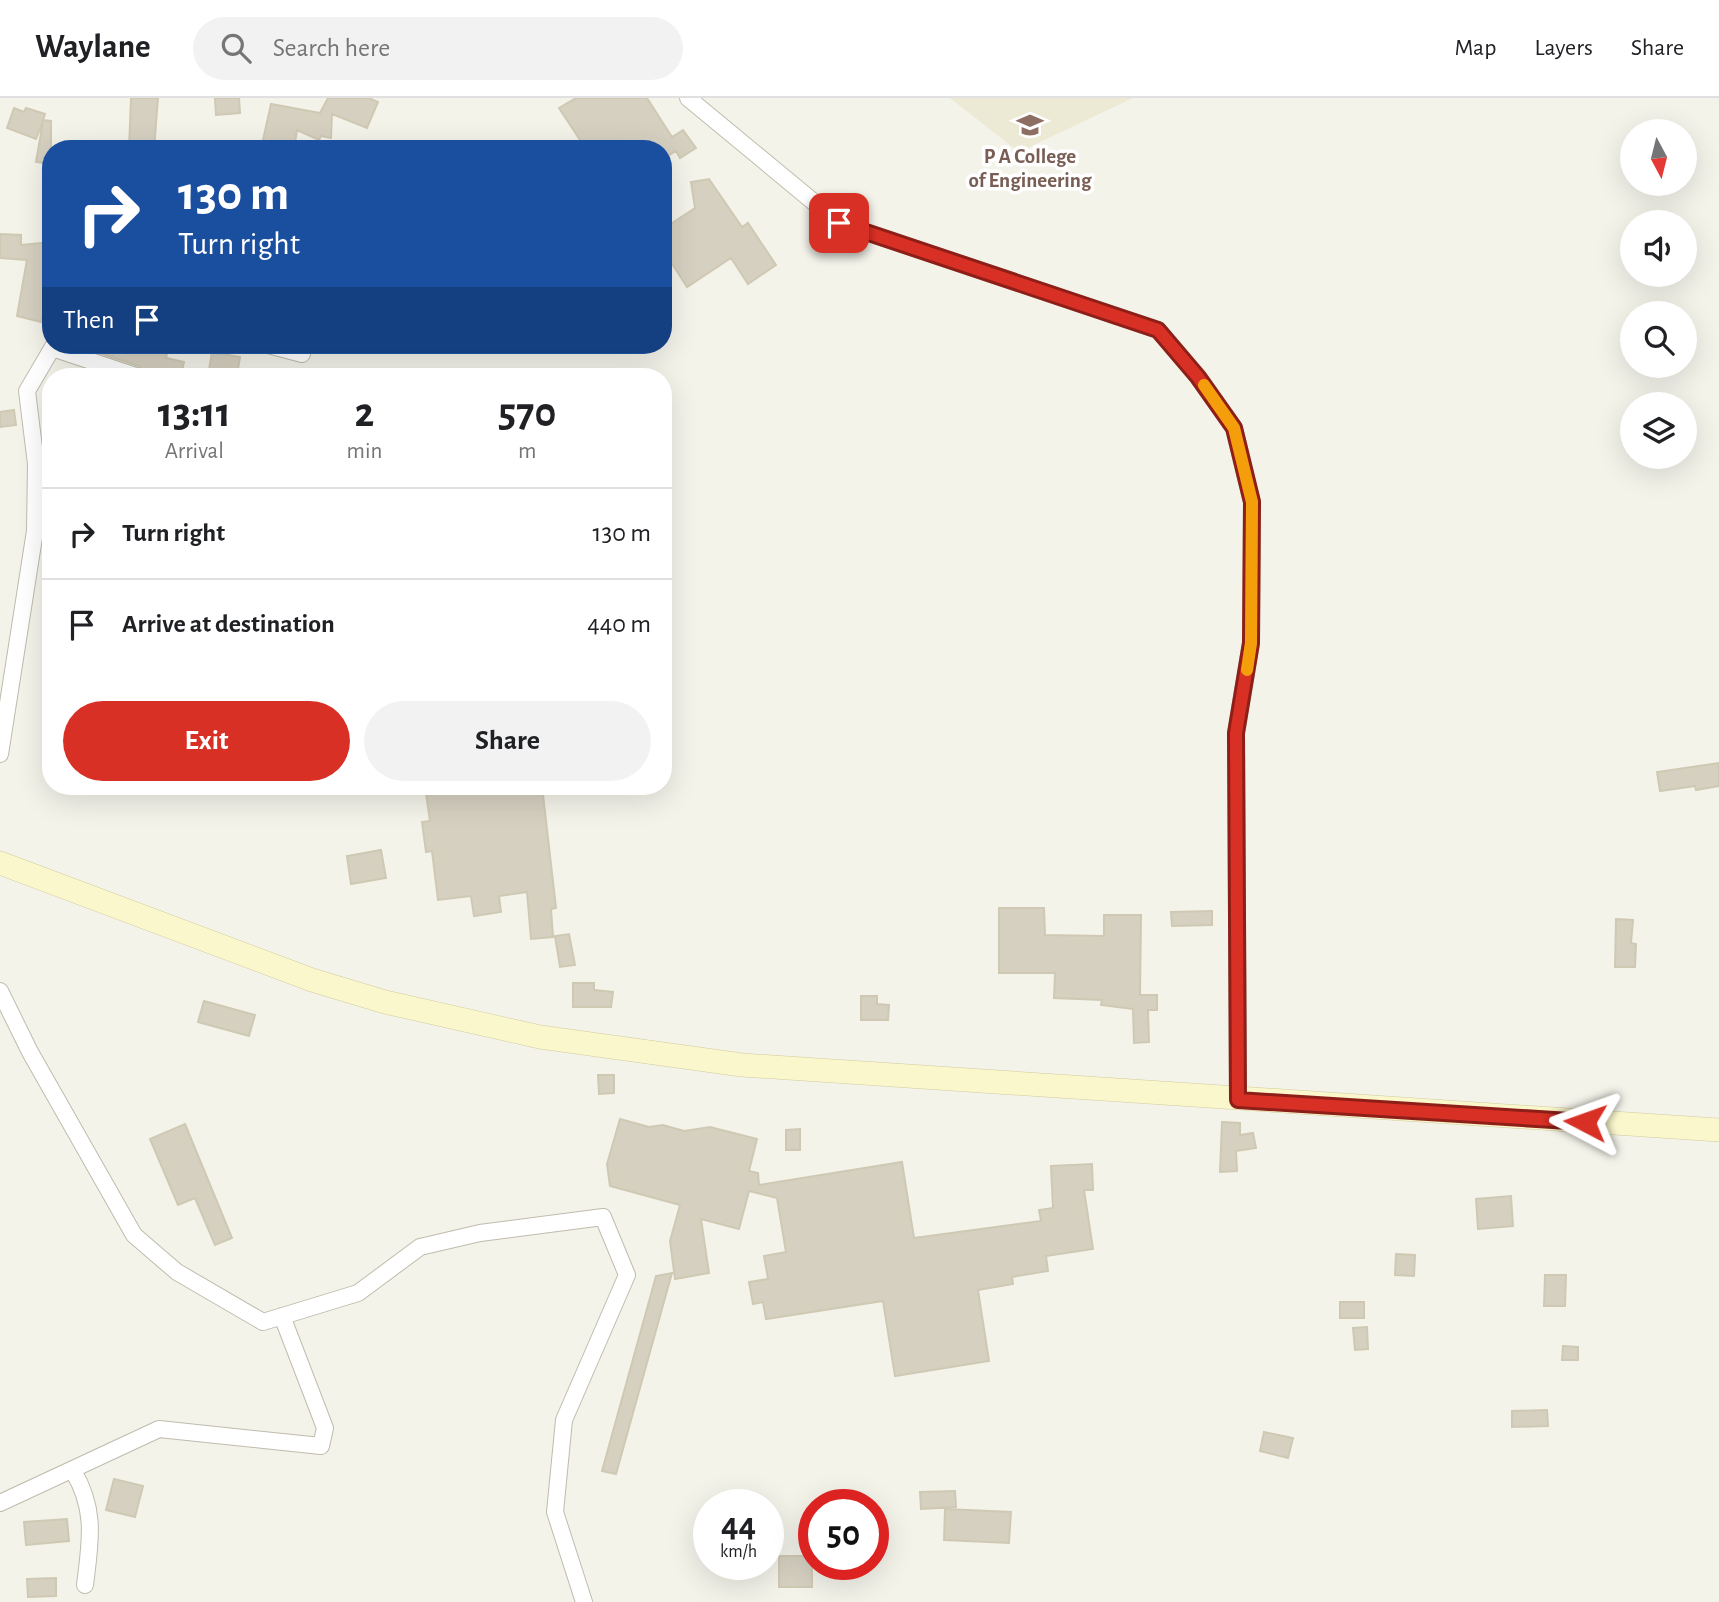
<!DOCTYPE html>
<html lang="en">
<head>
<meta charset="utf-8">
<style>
  body { margin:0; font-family:"Alegreya Sans",sans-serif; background:#f2f2f2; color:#202124; height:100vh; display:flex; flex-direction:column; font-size:26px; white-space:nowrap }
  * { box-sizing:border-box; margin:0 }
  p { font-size:23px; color:#757577 }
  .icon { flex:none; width:38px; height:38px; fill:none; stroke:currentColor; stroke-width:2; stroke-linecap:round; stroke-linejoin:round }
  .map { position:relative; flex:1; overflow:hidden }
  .sheet { position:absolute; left:42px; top:270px; width:630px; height:427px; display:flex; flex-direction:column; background:#fff; border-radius:28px; box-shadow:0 7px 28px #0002 }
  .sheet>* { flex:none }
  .guide { position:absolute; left:42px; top:42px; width:630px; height:214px; border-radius:28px; box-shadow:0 7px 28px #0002; background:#1a4fa0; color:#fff; overflow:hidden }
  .needle { width:46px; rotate:173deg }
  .tools { position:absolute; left:1620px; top:21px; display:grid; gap:14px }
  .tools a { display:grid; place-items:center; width:77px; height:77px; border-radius:50%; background:#fff; box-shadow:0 7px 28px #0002; font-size:35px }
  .speed { position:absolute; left:693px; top:1391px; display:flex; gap:14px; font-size:35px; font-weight:700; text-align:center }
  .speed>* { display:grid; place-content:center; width:91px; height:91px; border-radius:50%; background:#fff; box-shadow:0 7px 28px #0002; line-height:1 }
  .speed small { font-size:18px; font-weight:400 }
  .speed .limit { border:10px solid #d22; background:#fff; color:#111 }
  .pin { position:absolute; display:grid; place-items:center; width:60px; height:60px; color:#fff; margin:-30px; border-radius:14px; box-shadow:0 4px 10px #0006 }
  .me { position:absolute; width:77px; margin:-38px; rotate:274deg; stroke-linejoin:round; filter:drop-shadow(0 0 5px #0008) }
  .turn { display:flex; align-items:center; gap:24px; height:147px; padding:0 21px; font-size:32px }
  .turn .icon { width:91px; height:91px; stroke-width:2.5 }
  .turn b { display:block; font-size:49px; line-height:60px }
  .then { display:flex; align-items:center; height:66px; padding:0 21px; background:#0003; gap:14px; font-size:26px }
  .eta { display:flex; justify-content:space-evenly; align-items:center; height:119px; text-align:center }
  .eta b { font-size:42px; font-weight:700; line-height:49px }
  .action { display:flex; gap:14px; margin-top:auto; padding:14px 21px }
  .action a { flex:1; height:80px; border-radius:42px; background:#d93025; color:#fff; font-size:28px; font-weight:700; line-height:80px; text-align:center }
  .action a+a { background:#f2f2f2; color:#202124 }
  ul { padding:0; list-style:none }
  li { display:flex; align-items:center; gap:21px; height:91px; padding:0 21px; border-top:2px solid #e0e0e0 }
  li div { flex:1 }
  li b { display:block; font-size:26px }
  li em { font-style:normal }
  header { display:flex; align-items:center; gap:42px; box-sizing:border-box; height:98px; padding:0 35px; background:#fff; border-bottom:2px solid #e0e0e0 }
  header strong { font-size:33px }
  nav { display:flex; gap:38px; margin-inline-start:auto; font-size:24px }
  .search { width:490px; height:63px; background:#f2f2f2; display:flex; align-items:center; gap:18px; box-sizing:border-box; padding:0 24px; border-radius:38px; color:#757577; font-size:26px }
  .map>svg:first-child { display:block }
  .education { fill:#ece9d5 }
  .building { fill:#d5d0c0; stroke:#cfc9b4; stroke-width:2 }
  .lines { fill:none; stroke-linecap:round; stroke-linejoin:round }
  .street-casing { stroke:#bfbcad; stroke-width:18 }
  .secondary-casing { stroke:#d1cb9d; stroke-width:24 }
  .street { stroke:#fff; stroke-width:16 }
  .secondary { stroke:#fbf7cd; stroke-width:23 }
  .route-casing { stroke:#8d1f18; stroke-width:18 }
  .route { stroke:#d93025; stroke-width:12 }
  .slow { stroke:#f59e0b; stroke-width:12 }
  .labels { text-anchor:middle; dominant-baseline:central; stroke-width:7; stroke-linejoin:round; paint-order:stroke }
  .education-label { font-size:21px; font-weight:bold; fill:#785e54; stroke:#fff }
</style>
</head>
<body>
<header>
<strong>Waylane</strong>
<div class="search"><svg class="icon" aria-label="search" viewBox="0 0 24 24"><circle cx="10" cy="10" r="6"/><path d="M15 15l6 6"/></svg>Search here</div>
<nav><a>Map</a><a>Layers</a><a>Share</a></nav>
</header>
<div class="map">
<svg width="1719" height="1504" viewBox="0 0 1719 1504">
  <rect width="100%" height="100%" fill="#f4f3ea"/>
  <path class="education" d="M950,0H1133L1019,54Z"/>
  <path class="building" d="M131,0H158L154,51H129Z
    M215,0H239L240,15L216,17Z
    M328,0H369L378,4L367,30L332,16L331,40L321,38L319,42L297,32L294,51H261L271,6L320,15Z
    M576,0H647L672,39L683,32L696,50L680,60L676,53L663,61V51H567L580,42L559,10Z
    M14,10L24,14L26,10L45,16L43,22L51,23V66L36,64L43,23L36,41L7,30Z
    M709,81L742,129L748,125L776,167L748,186L731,160L687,189L671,164L663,169V131L695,110L691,84Z
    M0,136L21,137V147L51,144V199L48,198L41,224L17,218L27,162L0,160Z
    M75,247H169L166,260L184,264L181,278H146L139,268Z
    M212,254L240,259L237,278H208Z
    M14,312L16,327L0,329V314Z
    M1719,665V688L1696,692L1695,688L1660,693L1657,674Z
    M425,688H542L556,810L551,811L553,839L531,841L527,794L499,798L501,814L474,818L471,798L438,802L432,753L426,754L422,724L430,723Z
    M381,752L386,780L351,786L347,758Z
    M999,810H1044L1045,837L1104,838V817H1141L1140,897H1157V912H1148L1149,944L1134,945L1133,911L1101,907L1102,902L1054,900L1055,875H999Z
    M1212,813V827L1172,828L1171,814Z
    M1616,821L1633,822L1631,845L1636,846L1635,869H1615Z
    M569,836L575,867L560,869L555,838Z
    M573,885H594V892L613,894L611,909H573Z
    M861,898H877V906L889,907L888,922H861Z
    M204,903L255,917L249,938L198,924Z
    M598,977H614V995L599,996Z
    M620,1021L649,1029L663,1027L684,1033L710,1029L757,1041L749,1073L758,1075L759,1087L902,1064L914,1140L1041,1123L1039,1112L1053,1110L1051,1068L1092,1066L1093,1092H1084L1093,1151L1046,1158L1048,1173L1012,1179L1013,1186L978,1192L989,1263L895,1278L883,1203L766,1221L763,1204L753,1206L749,1184L768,1181L764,1158L786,1154L777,1100L749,1093L739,1131L701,1121L709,1175L675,1181L670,1143L680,1107L610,1088L607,1066Z
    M1222,1024L1240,1025V1037L1253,1035L1256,1050L1236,1053L1237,1073L1220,1074Z
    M185,1026L232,1140L215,1147L195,1100L178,1107L150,1041Z
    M800,1031V1052H786V1032Z
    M1511,1098L1513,1128L1478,1131L1476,1101Z
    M1396,1156L1415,1157L1414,1178L1395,1177Z
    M672,1175L616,1376L602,1373L656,1178Z
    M1545,1177H1566L1565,1208H1544Z
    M1340,1204H1364V1220H1340Z
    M1367,1229L1368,1251L1355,1252L1353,1230Z
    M1563,1248L1578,1249V1262H1562Z
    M1547,1312L1548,1328L1512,1329V1313Z
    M1264,1334L1293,1340L1288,1360L1260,1353Z
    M114,1381L143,1388L135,1419L106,1412Z
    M955,1393L956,1409L921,1411L920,1394Z
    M945,1411L1011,1414L1009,1445L944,1442Z
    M67,1421L69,1443L26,1447L24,1424Z
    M779,1458H812V1489H779Z
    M56,1480V1498L28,1499L27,1481Z"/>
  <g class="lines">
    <g class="street-casing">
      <path id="street" d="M688,0L839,125L1158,232L1198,279L1234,330L1252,404L1251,545L1236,635L1238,1002
        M268,247L302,256L303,247
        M52,250L136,278
        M0,656L35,433L36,366L27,293L54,247
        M0,893L30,954L134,1137L177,1174L263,1224L358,1195L420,1149L480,1135L603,1119L627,1177L564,1322L555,1414L584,1504
        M73,1373C97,1412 90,1445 85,1487
        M0,1405L159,1331L321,1348L325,1330L282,1218"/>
    </g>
    <g class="secondary-casing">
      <path id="secondary" d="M0,765L312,882L385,904L540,939L742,967L1719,1032"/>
    </g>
    <use href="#street" class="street"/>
    <use href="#secondary" class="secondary"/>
  </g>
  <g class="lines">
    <g class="route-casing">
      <path id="route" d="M839,125L1158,232L1198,279L1234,330L1252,404L1251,545L1236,635L1238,1002L1585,1024"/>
    </g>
    <use href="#route" class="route"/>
    <path class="slow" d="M1204,287L1234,330L1252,404L1251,545L1247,572"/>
  </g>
  <defs>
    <g id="university-bare" transform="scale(2.1)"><path d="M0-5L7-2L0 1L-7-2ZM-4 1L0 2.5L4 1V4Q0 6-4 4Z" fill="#8d6e63" stroke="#fff" stroke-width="2.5" paint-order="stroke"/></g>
  </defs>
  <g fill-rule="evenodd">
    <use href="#university-bare" x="1030" y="27"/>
  </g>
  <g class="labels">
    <g class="education-label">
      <text x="1030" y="58">P A College<tspan x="1030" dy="24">of Engineering</tspan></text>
    </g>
  </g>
</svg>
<div class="tools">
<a><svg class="needle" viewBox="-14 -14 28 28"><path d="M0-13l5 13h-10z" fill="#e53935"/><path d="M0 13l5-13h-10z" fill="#757577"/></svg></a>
<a><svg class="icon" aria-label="sound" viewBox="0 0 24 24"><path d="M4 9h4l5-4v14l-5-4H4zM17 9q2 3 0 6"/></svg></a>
<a><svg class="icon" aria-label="search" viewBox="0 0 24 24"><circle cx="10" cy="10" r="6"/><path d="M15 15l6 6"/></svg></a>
<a><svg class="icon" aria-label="layers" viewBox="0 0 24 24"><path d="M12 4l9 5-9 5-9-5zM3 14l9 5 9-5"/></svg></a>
</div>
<div class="speed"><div>44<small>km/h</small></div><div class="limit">50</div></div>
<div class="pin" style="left:839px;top:125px;background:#d93025"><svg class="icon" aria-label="arrive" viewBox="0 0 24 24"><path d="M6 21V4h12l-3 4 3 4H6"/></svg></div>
<svg class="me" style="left:1585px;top:1024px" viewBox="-20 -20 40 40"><path d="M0-17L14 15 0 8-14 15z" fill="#d93025" stroke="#fff" stroke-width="4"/></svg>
<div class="guide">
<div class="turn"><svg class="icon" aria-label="right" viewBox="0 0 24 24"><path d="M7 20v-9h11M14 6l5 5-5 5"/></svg><div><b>130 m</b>Turn right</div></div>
<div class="then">Then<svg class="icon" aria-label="arrive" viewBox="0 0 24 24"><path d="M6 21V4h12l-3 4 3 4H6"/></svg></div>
</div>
<section class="sheet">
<div class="eta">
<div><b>13:11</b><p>Arrival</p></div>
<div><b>2</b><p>min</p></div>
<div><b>570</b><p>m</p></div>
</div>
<ul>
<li><svg class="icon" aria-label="right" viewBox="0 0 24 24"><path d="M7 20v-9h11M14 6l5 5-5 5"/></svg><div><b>Turn right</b></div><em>130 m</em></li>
<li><svg class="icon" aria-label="arrive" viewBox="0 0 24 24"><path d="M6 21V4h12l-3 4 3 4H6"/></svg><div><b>Arrive at destination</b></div><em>440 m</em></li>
</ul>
<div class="action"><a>Exit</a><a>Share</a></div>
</section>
</div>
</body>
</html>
